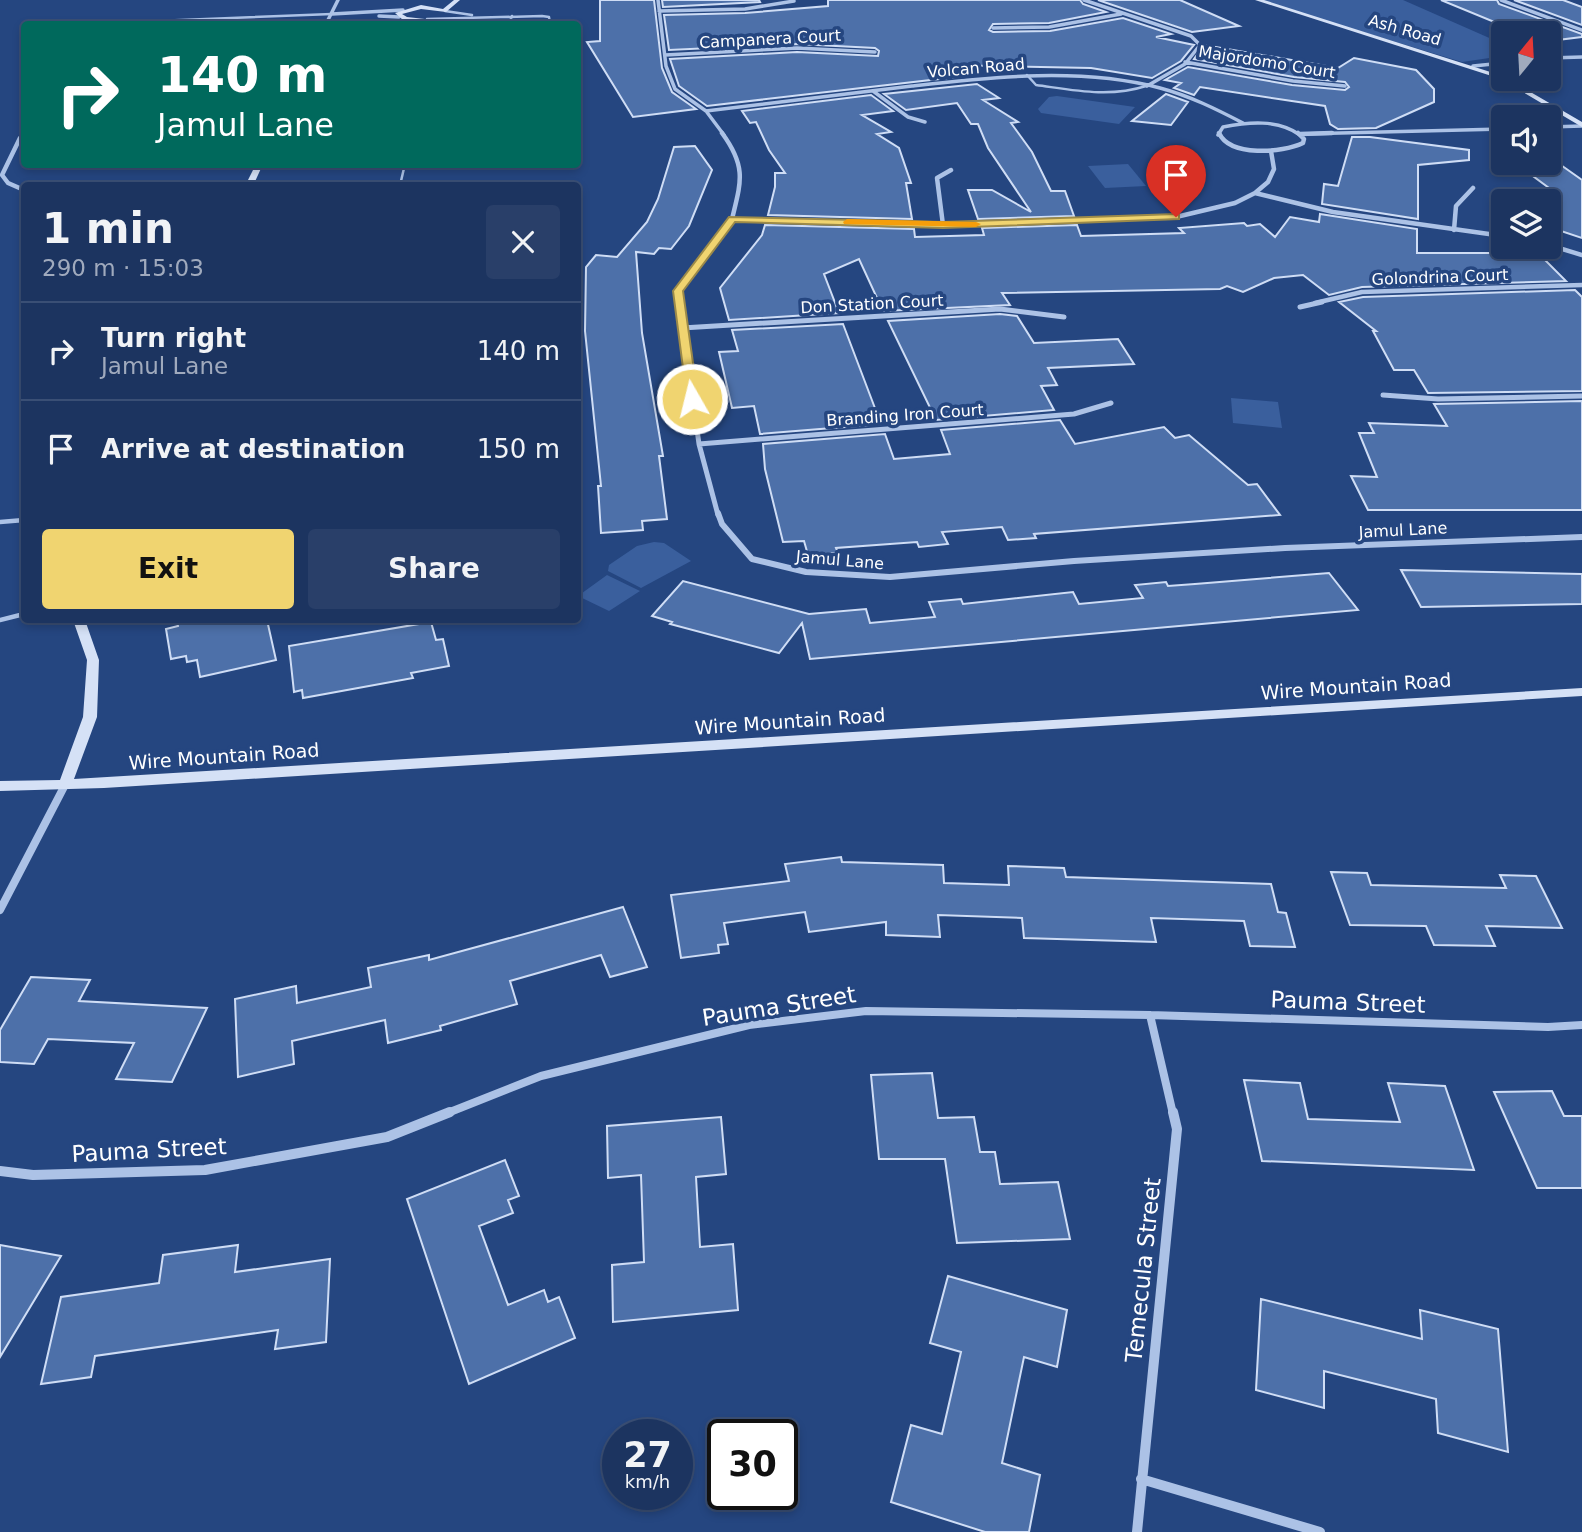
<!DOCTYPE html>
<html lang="en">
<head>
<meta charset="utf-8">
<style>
  body { margin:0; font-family:"DejaVu Sans",sans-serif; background:#293f69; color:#f1f3f6; height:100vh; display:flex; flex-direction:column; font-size:26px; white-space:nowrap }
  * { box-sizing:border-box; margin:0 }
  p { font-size:23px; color:#a0aabd }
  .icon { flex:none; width:38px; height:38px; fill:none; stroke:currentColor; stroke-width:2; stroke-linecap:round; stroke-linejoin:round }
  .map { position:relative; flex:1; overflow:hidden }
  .sheet { position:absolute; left:21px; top:182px; width:560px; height:441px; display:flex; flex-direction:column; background:#1c3460; border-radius:7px; box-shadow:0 4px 10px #0003,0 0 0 2px #3a4f75 }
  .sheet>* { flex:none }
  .hud { position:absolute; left:21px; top:21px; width:560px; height:147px; border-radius:7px; box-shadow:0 4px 10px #0003,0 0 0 2px #3a4f75; background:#00695c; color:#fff; overflow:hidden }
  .needle { width:46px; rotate:18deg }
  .buttons { position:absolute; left:1491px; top:21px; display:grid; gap:14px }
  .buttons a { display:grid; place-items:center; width:70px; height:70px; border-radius:7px; background:#1c3460; box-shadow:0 4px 10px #0003,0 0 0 2px #3a4f75; font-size:35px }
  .speed { position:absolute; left:602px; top:1419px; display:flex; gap:14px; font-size:35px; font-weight:700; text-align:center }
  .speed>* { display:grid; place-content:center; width:91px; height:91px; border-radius:50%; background:#1c3460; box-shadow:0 4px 10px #0003,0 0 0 2px #3a4f75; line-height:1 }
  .speed small { font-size:18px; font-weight:400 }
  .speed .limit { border:4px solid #111; border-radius:10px; background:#fff; color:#111 }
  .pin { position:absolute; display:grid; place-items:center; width:60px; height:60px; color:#fff; margin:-72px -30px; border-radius:50% 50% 50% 0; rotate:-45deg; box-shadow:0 0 7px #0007 }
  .pin .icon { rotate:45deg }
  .me { position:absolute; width:77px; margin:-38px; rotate:352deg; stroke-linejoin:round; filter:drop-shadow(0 0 5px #0008) }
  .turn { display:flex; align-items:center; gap:24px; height:147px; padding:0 21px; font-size:32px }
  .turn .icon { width:91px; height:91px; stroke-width:2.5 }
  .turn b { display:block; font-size:49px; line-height:60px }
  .round { display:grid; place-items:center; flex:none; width:74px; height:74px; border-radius:7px; background:#293f69 }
  .head { display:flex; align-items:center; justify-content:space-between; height:119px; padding:0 21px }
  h1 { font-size:42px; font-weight:600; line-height:52px }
  .action { display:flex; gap:14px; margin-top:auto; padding:14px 21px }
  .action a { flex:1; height:80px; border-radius:7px; background:#f0d470; color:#111; font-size:28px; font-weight:600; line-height:80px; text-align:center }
  .action a+a { background:#293f69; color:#f1f3f6 }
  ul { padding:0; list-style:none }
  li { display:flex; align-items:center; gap:21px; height:98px; padding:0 21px; border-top:2px solid #3a4f75 }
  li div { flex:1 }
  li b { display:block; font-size:26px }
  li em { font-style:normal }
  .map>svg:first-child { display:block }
  .green { fill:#3a5f9d }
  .building { fill:#4d70a9; stroke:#cfddf5; stroke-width:2 }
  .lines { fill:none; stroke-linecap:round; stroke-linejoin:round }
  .lane-far1 { stroke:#acc2e6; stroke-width:2.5 }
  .lane { stroke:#acc2e6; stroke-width:4.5 }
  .street-far5 { stroke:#acc2e6; stroke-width:3.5 }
  .street-far4 { stroke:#acc2e6; stroke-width:4.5 }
  .street-far3 { stroke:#acc2e6; stroke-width:5 }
  .street-far2 { stroke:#acc2e6; stroke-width:6 }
  .street-far1 { stroke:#acc2e6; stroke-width:8 }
  .street { stroke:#acc2e6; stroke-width:10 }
  .secondary { fill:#d5e1f6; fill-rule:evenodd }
  .route { fill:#f0d470; stroke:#9c8a49; stroke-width:2 }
  .slow { fill:#f59e0b }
  .labels { text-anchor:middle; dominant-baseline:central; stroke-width:7; stroke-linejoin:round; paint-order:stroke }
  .far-street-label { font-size:16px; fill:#fff; stroke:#254680 }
  .street-label { font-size:19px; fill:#fff; stroke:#254680 }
  .near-street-label { font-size:23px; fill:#fff; stroke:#254680 }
</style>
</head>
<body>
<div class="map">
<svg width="1582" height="1532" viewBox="0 0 1582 1532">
  <rect width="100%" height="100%" fill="#254680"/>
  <path class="green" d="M1258,0H1403L1503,44V56L1462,62Z
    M1057,96L1135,107L1119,124L1041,113L1038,109L1049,97Z
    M1128,164L1146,186L1105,188L1088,166Z
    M1231,398L1278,402L1282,428L1233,423Z
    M654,542L664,543L691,561L641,588L608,571L609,565L637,546Z
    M607,575L640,591L609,611L578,596Z"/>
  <path class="building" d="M600,0H654L662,68L672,92L696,109L633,117L587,42L600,41Z
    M662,0H759L760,2L663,7Z
    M828,0H1080L1083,4L1106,12L1049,23L993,24L989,30L993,32L1050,31L1123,18L1171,34L1156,37L1194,45L1181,61L1152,78L1091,68L948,65L965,76L707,106L679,86L670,59L797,52L878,56L879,51L875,48L797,44L669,50L664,15L745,13L828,6Z
    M1098,0H1180L1239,26L1192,32Z
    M1441,0H1497L1499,4L1582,34V37L1549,41V33H1521Z
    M1514,0H1563L1582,7V25Z
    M1204,45L1338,68L1354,58L1416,70L1434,89V102L1376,128L1338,129L1330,124L1325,106L1200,87L1194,95L1174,88L1181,83L1165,80L1188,67L1292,85L1345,90L1349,87L1345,82L1294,77L1194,59Z
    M977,84L999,98L983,100L1018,122L1011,123L1032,152L1051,191H1065L1074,216L978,219L968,190H992L1031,212L988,148L978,124H971L957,103L906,110L884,94Z
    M1166,94L1188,102L1171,125L1132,121Z
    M871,95L893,111L862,115L891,132L877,134L899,148L911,183H906L912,219L768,215L775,187V173H785L769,150L756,122L750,123L742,111Z
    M1352,137H1370L1469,150V160L1418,165V219L1322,204L1324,184L1338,186Z
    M695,146L712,170L689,226L671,249L659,248L654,254L636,252L642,333L663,456H659L667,519L642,521L643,530L601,533L598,486H601L585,331L586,267L596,255L617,257L647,222L658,199L674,147Z
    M1558,163L1582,180V238L1549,227V188L1518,165Z
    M1320,214L1417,229V253H1520L1532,247L1566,281L1362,287L1329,295L1303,275L1274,278L1243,292L1227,286L1220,289L1002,293L1010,305L883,311L859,259L824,274L839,313L729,320L720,288L762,235L765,225L914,229L915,237L984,235L982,228L1077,225L1081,236L1184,233L1179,228L1244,223L1247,226L1260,224L1275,237L1290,217L1319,222Z
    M1575,290L1582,297V391L1428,393L1414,370H1394L1373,331H1376L1339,302L1363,297Z
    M1000,314L1017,316L1034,343L1118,339L1134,364L1048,368L1057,385L1041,386L1054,410L936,420L888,321Z
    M843,324L881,424L760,434L754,406L732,408L719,352L738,351L732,330Z
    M1582,401V510H1368L1351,476L1377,477L1359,433H1374L1369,423L1447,426L1434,404Z
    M1060,420L1075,444L1164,427L1175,438L1189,435L1248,485L1257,484L1280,515L1034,534L1036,538L1008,540L1002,527L942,532L948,544L919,547L917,542L836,548L838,553L808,555L804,541L783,542L765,469L763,444L885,434L894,459L950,454L941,430Z
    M1401,570L1582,574V604L1421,607Z
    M1329,573L1358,610L810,659L802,623L779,653L670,624L672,622L652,616L683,581L809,614L866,609L870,623L935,617L929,602L961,599L963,604L1073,592L1079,604L1143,598L1135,585L1166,582L1168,586L1195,584Z
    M177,620H267L276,660L200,677L197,660L187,662L186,656L171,659L166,629L178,626Z
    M431,622L436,640L443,639L449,666L411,673L413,678L303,698L302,690L294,692L289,646Z
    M841,857L842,862L943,865L944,883L1009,885L1008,866L1064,868L1066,877L1271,884L1278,912L1286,913L1295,947L1250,946L1244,921L1151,918L1156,942L1024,938L1022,918L938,915L940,937L886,935V922L809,932L805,912L724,923L728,944L718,945L719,953L681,958L671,895L789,881L785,864Z
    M1331,872L1367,873L1371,885L1506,888L1500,875L1536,876L1562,928L1486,926L1495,946L1434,945L1426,926L1350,925Z
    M623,907L647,967L610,977L601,955L510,981L517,1004L440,1026L441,1030L388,1043L385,1020L292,1041L294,1064L238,1077L235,999L296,986L297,1003L371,987L368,968L429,955V960Z
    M31,977L90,980L79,1001L207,1008L172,1082L116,1079L134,1043L48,1039L34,1064L0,1062V1030Z
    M932,1073L938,1118L974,1117L980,1152H995L1000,1184L1058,1182L1070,1239L957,1243L945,1159H879L871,1075Z
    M1244,1080L1300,1083L1308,1119L1400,1122L1388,1083L1445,1086L1474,1170L1262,1161Z
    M1552,1091L1564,1116H1582V1188H1537L1494,1092Z
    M721,1117L726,1174L696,1177L700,1247L733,1244L738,1310L613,1322L612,1265L644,1262L641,1175L608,1178L607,1126Z
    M505,1160L519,1196L508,1200L513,1213L479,1226L508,1305L544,1290L548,1302L559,1297L575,1338L469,1384L407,1199Z
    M0,1245L61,1256L0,1357Z
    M238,1245L235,1272L330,1259L326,1342L275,1349L278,1330L95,1356L91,1377L41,1384L61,1297L159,1283L163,1255Z
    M948,1276L1067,1310L1057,1367L1024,1357L1002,1463L1040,1475L1029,1532H985L891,1502L911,1425L942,1434L961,1352L930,1343Z
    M1261,1299L1422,1339L1420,1310L1498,1329L1508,1452L1438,1433L1436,1399L1324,1371V1408L1256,1390Z"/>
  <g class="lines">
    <path class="lane-far1" d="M445,11L472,15
      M427,19L542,16L549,17L550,24
      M81,24L332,14
      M506,24H509L512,16
      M1027,75L1036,85C1073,90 1109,98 1146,86
      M273,186L401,181L405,164"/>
    <path class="lane" d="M0,522L24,520
      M0,620L24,614"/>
    <path class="street-far5" d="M658,0L666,66L675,89L706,111L724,135
      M1084,0L1191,36L1200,45L1185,64L1147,86
      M1501,0L1582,30
      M659,11L745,9L794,1
      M332,14L403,10
      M379,16L399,17
      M326,24L338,0
      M993,28L1049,27L1121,14
      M665,55L797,48L875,52
      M1549,58L1582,57
      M1185,62L1293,81L1345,86
      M1473,66L1503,63
      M873,91L908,117L925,122
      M706,111C775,103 843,94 912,86C993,77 1080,67 1160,88C1190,96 1216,109 1243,123
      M1549,127L1582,126
      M1300,134L1503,129
      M1218,135L1223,127C1248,122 1278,119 1300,135"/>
    <path class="street-far4" d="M722,133C747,167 741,182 732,219
      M1219,133C1230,157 1282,153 1303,143L1304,139L1298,133
      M1300,134L1332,133
      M24,136L20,138L2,175L8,183L24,190
      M1255,193L1333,212L1503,236
      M943,225L937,178L951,170
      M1454,230L1456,206L1473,188
      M1549,245L1582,255
      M680,303L678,291L732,219L943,225L1176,217L1235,203L1255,193L1268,182L1274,169L1271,151
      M1315,303L1362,292L1582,285"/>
    <path class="street-far3" d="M679,302L699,444L718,515
      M1300,307L1322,302
      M682,328L1000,309L1064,317
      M1383,395L1438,399L1582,396
      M699,444L1074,414L1111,403"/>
    <path class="street-far2" d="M718,513L722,524L752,559L806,572L890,577L1074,561L1285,548L1582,537"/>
    <path class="street-far1" d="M0,910L66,783
      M1150,1015L1173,1114
      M445,1114L541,1076L749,1025L866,1011L1150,1015L1548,1027L1582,1025"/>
    <path class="street" d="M0,1171L33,1175L205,1170L387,1137L450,1112
      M1141,1479L1320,1532
      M1137,1532L1177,1129L1173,1112"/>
    <path class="secondary" d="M454,0H460L446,12L421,9L402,14L407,17L425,19L423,22L403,20L395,13L421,5L443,9Z
      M1255,0H1264L1503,76V79H1508L1582,122V127L1501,79Z
      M256,164H263L253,186H245Z
      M73,620H85L99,660L97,717L74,779L1582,688V696L104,788L0,791V781L60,780L83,717L87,660Z"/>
  </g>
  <path class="route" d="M1176,214L1179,215V219L943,228L735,222L683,291L698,399L692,402L687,399L673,291L729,217L943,222Z"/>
  <path class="slow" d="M847,219L976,222L981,224L976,227L844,224L843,222Z"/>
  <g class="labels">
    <g class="far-street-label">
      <text transform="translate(1405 30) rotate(16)">Ash Road</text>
      <text transform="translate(770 39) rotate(-3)">Campanera Court</text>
      <text transform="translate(1267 62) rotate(9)">Majordomo Court</text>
      <text transform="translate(976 68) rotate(-5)">Volcan Road</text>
      <text transform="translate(1440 277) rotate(-2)">Golondrina Court</text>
      <text transform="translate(872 304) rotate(-3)">Don Station Court</text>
      <text transform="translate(905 415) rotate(-4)">Branding Iron Court</text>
      <text transform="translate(1403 530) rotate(-3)">Jamul Lane</text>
      <text transform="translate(840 560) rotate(5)">Jamul Lane</text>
    </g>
    <g class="street-label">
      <text transform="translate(1356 686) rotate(-4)">Wire Mountain Road</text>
      <text transform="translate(790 721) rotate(-4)">Wire Mountain Road</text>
      <text transform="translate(224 756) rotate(-4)">Wire Mountain Road</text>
    </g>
    <g class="near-street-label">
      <text transform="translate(1348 1002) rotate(2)">Pauma Street</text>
      <text transform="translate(779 1006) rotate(-9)">Pauma Street</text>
      <text transform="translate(149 1150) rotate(-3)">Pauma Street</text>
      <text transform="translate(1143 1270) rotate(-84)">Temecula Street</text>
    </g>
  </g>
</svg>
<div class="buttons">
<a><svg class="needle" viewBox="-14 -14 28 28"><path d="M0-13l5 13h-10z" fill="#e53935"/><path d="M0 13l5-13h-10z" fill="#a0aabd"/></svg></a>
<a><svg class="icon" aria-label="sound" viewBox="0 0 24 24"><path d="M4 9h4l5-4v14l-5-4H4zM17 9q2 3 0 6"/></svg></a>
<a><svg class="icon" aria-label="layers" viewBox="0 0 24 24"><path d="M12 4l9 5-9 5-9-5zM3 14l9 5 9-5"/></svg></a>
</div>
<div class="speed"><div>27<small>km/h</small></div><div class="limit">30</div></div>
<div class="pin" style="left:1176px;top:217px;background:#d93025"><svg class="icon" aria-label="arrive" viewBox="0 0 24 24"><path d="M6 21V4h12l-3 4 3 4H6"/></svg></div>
<svg class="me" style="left:692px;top:399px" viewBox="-20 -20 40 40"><circle r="17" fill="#f0d470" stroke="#fff" stroke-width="3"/><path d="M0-11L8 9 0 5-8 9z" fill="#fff"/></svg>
<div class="hud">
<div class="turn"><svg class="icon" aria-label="right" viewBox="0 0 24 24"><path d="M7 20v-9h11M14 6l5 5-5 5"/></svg><div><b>140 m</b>Jamul Lane</div></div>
</div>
<section class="sheet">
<div class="head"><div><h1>1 min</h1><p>290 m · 15:03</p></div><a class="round"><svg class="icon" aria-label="close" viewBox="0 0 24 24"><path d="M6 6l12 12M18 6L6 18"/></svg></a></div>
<ul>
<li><svg class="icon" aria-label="right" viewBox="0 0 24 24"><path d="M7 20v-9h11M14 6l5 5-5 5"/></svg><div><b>Turn right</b><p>Jamul Lane</p></div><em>140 m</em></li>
<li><svg class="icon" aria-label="arrive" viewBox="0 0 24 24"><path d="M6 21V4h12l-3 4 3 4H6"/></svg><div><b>Arrive at destination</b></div><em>150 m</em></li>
</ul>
<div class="action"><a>Exit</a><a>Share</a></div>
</section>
</div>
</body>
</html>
